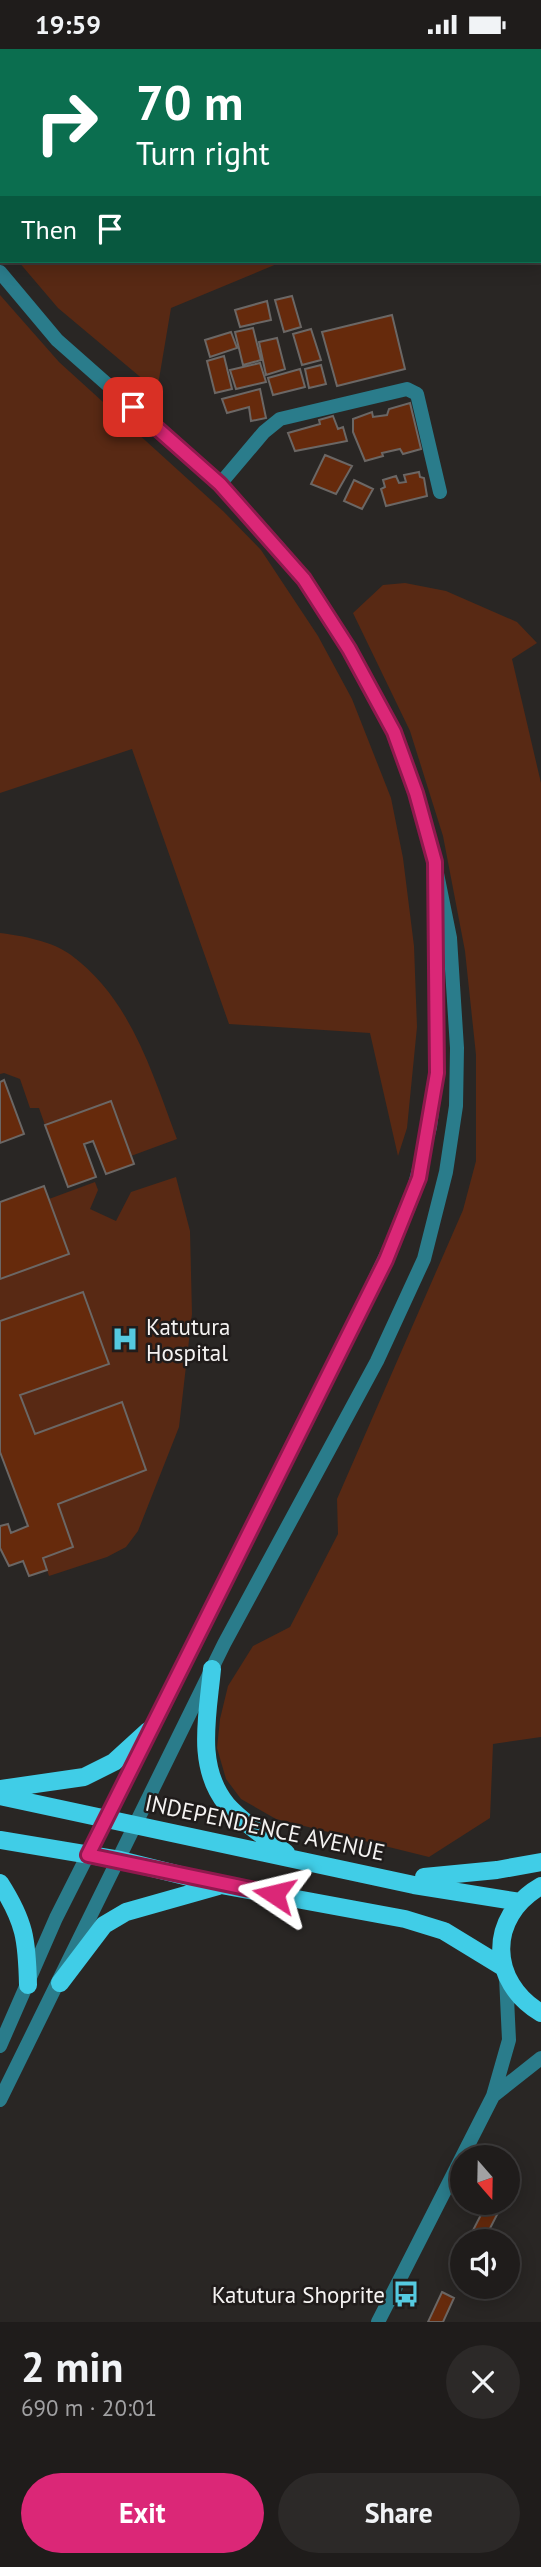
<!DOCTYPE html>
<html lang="en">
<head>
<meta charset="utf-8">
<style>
  body { margin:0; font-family:"PT Sans",sans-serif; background:#2c2928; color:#f1f3f6; height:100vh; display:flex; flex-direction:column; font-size:26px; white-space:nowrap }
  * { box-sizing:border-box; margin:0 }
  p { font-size:23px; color:#a1a1a3 }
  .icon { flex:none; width:38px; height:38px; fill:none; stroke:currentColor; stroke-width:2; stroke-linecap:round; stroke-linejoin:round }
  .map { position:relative; height:2273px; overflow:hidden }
  .panel { display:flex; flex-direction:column; background:#1f1c1b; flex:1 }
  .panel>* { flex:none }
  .banner { position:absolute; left:0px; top:0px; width:542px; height:214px; box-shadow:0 4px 18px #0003,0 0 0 2px #3c3a3a; background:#0b6e4f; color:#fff; overflow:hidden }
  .needle { width:46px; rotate:160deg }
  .controls { position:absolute; left:450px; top:2096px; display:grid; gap:14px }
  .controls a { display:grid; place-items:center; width:70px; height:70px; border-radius:50%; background:#1f1c1b; box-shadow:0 4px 18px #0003,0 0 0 2px #3c3a3a; font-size:35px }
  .pin { position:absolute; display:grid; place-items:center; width:60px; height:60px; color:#fff; margin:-30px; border-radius:14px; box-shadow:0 4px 10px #0006 }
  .me { position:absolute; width:77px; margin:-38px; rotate:280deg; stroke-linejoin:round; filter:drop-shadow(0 0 5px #0008) }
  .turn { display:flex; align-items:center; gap:24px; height:147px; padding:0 21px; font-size:32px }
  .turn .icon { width:91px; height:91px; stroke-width:2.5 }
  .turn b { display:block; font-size:49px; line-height:60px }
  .then { display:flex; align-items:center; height:66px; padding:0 21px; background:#0003; gap:14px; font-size:26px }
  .round { display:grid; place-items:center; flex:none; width:74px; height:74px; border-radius:37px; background:#2c2928 }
  .summary { display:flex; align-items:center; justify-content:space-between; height:119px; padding:0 21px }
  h1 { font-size:42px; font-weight:700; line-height:52px }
  .action { display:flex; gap:14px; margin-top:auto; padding:14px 21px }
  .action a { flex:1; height:80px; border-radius:42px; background:#db2777; color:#fff; font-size:28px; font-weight:700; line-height:80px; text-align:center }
  .action a+a { background:#2c2928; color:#f1f3f6 }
  .status { display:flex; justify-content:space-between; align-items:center; height:49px; padding:0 35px; background:#1f1c1b; direction:ltr }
  .status svg { height:19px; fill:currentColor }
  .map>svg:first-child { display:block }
  .green { fill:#582914 }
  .building { fill:#662a0c; stroke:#6b6765; stroke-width:2 }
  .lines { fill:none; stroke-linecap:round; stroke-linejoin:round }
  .minor { stroke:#2a7c8b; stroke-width:14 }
  .tertiary { stroke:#2a7c8b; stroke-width:14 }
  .primary { stroke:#40cde7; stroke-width:18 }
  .route-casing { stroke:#8e194d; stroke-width:18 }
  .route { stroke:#db2777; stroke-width:12 }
  .labels { text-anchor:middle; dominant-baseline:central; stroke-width:5; stroke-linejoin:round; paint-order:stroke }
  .poi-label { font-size:23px; fill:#f5f3f2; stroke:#201c1b; text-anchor:start }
  .street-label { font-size:23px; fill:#f5f3f2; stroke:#201c1b }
</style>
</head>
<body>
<div class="status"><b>19:59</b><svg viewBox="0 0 49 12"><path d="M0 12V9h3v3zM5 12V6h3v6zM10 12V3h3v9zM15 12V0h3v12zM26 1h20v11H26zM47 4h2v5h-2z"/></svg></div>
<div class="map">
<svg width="541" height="2273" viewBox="0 0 541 2273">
  <rect width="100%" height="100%" fill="#292624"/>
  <path class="green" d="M18,212H284L171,259L157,342L58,259Z
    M0,246L59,313L223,462L261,501L318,587L352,650L391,749L403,809L414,897L417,978L407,1079L398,1107L370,984L229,975L132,700L0,744Z
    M405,534L446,542L517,573L537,594L512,610L541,734V1688L493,1695L490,1769L429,1808L276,1770L241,1750L226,1730L217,1699L220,1670L228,1637L253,1597L290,1578L338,1485L337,1450L463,1161L476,1112V1006L465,902L443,787L410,682L353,564L383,536Z
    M0,884C23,887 52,892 71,906C131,950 152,1024 177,1090L131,1107L111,1052L45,1076L39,1059H30L20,1030L4,1024L0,1025Z
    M176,1128L190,1182L192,1265L179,1378L138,1482L126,1498L107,1508L49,1527L43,1509L73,1497L58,1455L146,1421L122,1353L35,1385L20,1346L108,1315L0,1272V1230L49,1150L95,1133L98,1141L90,1160L116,1172L131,1143Z"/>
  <path class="building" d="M292,247L301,278L284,283L275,251Z
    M267,252L271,271L240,278L235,261Z
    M392,266L405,320L337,337L322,283Z
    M253,279L261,311L243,316L235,283Z
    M311,280L321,311L302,316L293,285Z
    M231,283L237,299L210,308L205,291Z
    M277,289L285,320L266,326L259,293Z
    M224,307L232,340L215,344L207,312Z
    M260,314L266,333L236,340L230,321Z
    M321,316L326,335L309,339L305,320Z
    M300,320L305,338L273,346L268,329Z
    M260,340L266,369L251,372L249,358L227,364L222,350Z
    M410,354L421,400L403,405L400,400L382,404L383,407L365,412L353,383V370L372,363L373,368L387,366L389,360Z
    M333,367L338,380L343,378L347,392L295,402L288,384L320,375L319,371Z
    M325,406L352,417L336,445L311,435Z
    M419,423L420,428L424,429L427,447L386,457L381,440L385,438L383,431L396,427L399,434L406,433L404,426Z
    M354,431L373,440L362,460L344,452Z
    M4,1031L24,1085L0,1094V1033Z
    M111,1052L134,1115L106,1125L93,1092L84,1095L96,1128L68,1138L45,1076Z
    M44,1137L69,1205L0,1230V1153Z
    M83,1243L109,1315L20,1346L35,1385L122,1353L146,1421L58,1455L73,1498L43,1509L47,1521L29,1527L23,1512L9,1517L0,1499V1477L8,1475L11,1484L28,1477L0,1403V1272Z
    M487,2154H503L483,2193H467Z
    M462,2202V2227L452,2222Z
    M442,2243L454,2249L443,2273H428Z"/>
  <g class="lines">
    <path class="minor" d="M237,2V0
      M220,435L264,383L280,370L407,340L417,345L440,443
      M493,2047L541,2009
      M378,2273L493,2047L509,1991L506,1928"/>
    <path class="tertiary" d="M0,72H2
      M0,223L57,291L220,435L277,497L304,530L349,600L394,683L430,790L450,889L457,999L456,1057L446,1123L424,1210L377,1312L224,1595L0,2051
      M0,1997L56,1869L314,1358L409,1158L430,1078L437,1024L435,845"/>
    <path class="primary" d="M212,1620C208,1665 195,1717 227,1756C243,1774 267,1789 286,1804
      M0,1740L84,1728L114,1713L148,1682
      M0,1747L414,1836L520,1853
      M0,1791L120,1811L221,1836L405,1870L444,1882L503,1918
      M424,1828L497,1821L541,1813
      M0,1834C25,1873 27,1891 28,1936
      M541,1837C487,1868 489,1933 541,1964
      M60,1934L104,1876L126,1863L218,1837"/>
  </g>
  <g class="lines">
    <g class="route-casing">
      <path id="route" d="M133,358L220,435L304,530L349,600L394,683L416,744L435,813L437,1024L419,1129L386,1211L88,1806L274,1845"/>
    </g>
    <use href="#route" class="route"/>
  </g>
  <defs>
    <g id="hospital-bare" transform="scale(2.1)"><path d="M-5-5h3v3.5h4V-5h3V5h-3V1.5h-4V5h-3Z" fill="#55cae0" stroke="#201c1b" stroke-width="2.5" paint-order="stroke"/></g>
    <g id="bus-bare" transform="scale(2.1)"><path d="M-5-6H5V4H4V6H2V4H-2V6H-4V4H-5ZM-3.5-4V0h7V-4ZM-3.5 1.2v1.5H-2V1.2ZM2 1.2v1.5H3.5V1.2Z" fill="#55cae0" stroke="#201c1b" stroke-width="2.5" paint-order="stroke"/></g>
  </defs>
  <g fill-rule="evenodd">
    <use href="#hospital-bare" x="125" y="1290"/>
    <use href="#bus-bare" x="406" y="2245"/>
  </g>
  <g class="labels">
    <g class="poi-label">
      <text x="146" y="1277">Katutura<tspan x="146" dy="26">Hospital</tspan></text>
      <text x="385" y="2245" text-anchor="end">Katutura Shoprite</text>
    </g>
    <g class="street-label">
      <text transform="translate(265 1778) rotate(12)">INDEPENDENCE AVENUE</text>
    </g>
  </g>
</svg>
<div class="controls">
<a><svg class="needle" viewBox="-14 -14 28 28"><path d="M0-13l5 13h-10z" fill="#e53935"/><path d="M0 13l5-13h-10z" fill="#a1a1a3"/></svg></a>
<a><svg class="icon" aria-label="sound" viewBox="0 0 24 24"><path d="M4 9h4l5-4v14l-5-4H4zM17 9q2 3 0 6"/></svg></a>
</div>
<div class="pin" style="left:133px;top:358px;background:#d93025"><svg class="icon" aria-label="arrive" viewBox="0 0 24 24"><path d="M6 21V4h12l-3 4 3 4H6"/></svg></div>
<svg class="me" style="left:274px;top:1845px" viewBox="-20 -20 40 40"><path d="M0-17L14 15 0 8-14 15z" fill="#db2777" stroke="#fff" stroke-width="4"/></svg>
<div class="banner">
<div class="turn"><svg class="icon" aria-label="right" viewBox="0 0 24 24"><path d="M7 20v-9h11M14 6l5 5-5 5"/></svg><div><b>70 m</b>Turn right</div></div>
<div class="then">Then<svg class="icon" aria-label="arrive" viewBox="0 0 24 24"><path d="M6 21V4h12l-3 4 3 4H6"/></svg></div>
</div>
</div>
<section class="panel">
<div class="summary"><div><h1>2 min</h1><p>690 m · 20:01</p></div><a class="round"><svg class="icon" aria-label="close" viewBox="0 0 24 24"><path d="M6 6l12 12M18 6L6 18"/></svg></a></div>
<div class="action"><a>Exit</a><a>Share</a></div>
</section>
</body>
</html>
